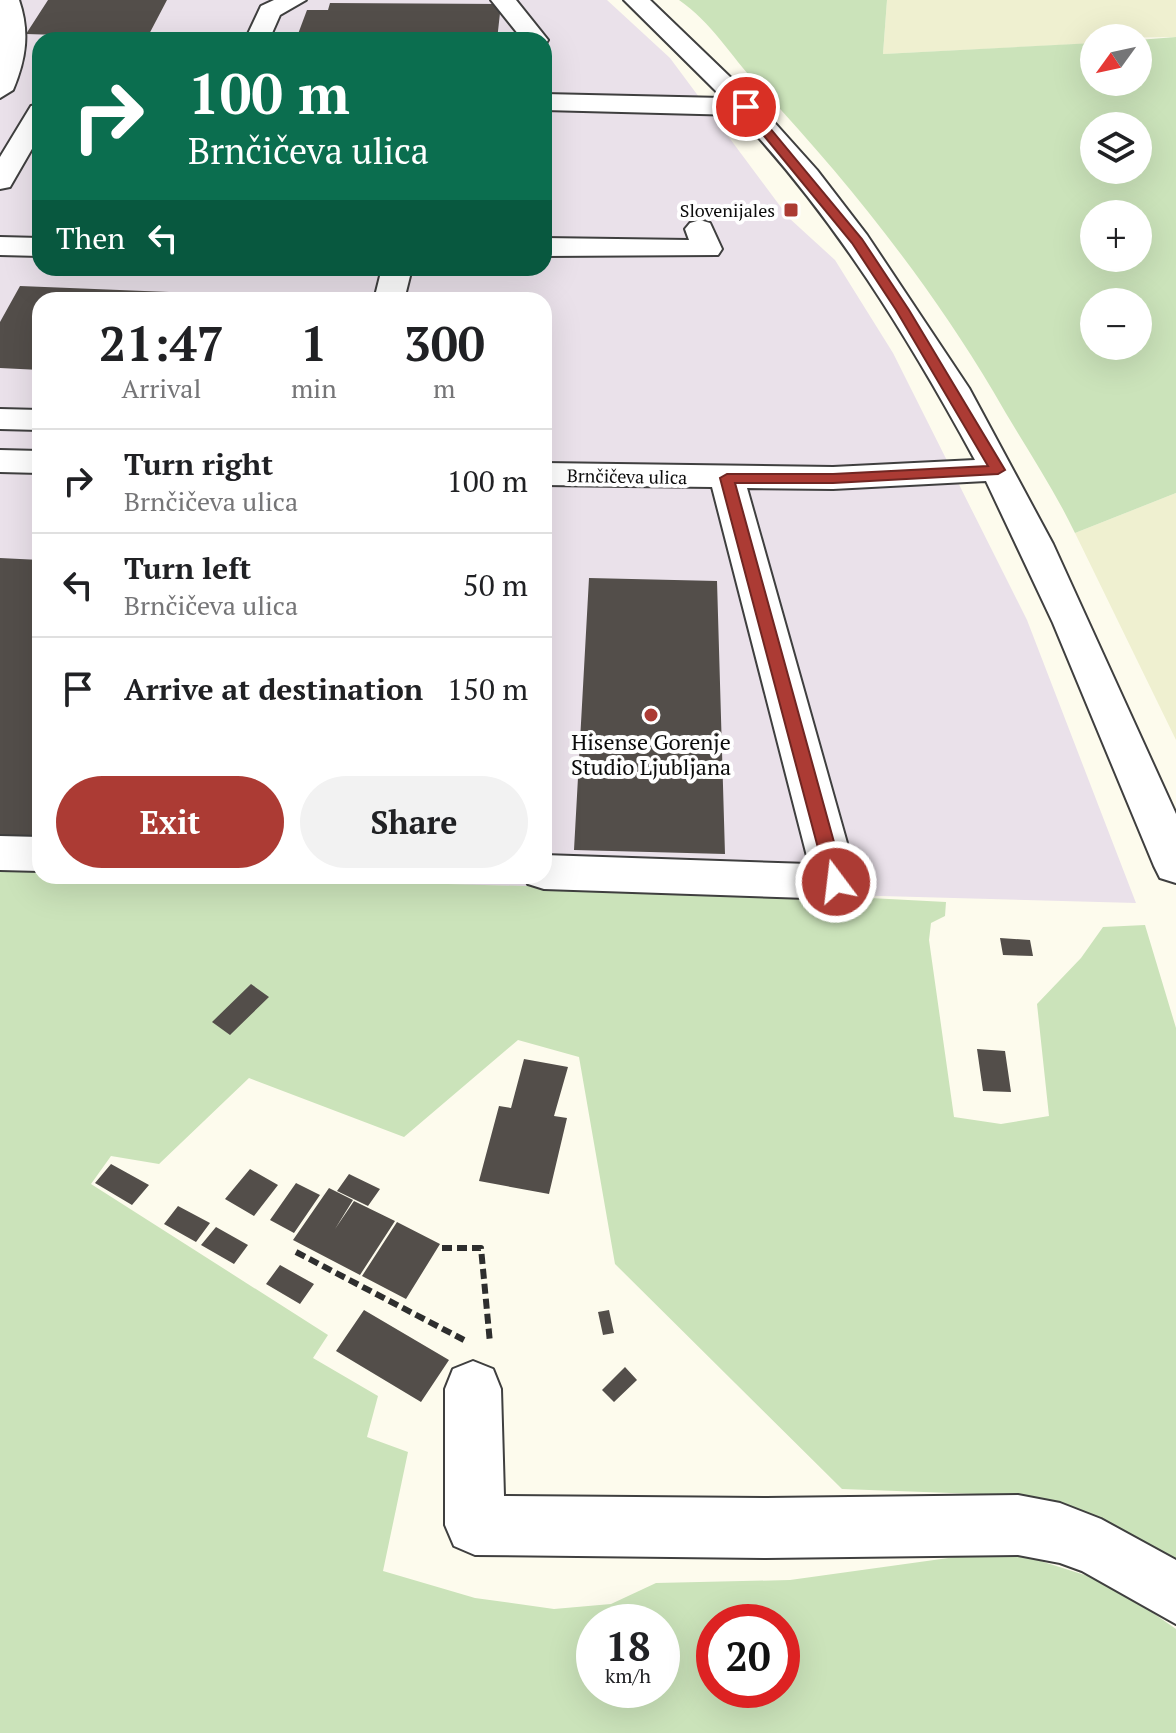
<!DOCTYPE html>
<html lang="en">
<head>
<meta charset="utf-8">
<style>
  body { margin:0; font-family:"PT Serif",serif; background:#f2f2f2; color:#202124; height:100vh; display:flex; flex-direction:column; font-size:30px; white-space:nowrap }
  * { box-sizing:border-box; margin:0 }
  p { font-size:26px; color:#757577 }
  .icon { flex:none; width:44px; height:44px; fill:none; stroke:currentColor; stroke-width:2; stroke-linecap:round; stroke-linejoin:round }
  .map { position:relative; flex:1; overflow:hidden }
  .drawer { position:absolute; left:32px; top:292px; width:520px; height:592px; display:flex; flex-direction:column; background:#fff; border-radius:24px; box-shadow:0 8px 32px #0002 }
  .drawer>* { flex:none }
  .guide { position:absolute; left:32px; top:32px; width:520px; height:244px; border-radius:24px; box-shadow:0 8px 32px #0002; background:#0b6e4f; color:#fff; overflow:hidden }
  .needle { width:52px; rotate:237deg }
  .tools { position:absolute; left:1080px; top:24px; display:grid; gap:16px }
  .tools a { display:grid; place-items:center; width:72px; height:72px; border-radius:50%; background:#fff; box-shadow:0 8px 32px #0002; font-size:40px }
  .speed { position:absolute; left:576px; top:1604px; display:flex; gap:16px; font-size:40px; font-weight:700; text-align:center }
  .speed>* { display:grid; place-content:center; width:104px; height:104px; border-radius:50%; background:#fff; box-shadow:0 8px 32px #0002; line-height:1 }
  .speed small { font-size:20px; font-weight:400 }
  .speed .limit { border:12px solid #d22; background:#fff; color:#111 }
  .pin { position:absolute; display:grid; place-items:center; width:68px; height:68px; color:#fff; margin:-34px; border:4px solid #fff; border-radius:50%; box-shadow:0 2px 8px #0007 }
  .me { position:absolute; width:88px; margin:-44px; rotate:345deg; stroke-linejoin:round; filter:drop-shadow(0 0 6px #0008) }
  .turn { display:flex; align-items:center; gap:28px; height:168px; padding:0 24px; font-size:36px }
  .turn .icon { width:104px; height:104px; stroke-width:2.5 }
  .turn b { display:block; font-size:56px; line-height:68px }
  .then { display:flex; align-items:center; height:76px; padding:0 24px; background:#0003; gap:16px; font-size:30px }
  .eta { display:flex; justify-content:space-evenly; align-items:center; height:136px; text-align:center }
  .eta b { font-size:48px; font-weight:700; line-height:56px }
  .cta { display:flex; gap:16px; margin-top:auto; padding:16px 24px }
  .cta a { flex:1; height:92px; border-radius:48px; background:#ac3b34; color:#fff; font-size:32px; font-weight:700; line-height:92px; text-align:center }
  .cta a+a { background:#f2f2f2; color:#202124 }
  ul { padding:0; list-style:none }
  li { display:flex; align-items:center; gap:24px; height:104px; padding:0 24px; border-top:2px solid #e0e0e0 }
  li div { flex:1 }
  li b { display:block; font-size:30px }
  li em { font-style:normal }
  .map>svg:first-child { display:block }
  .industrial { fill:#eae1ea; fill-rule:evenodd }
  .farmland { fill:#eff0d0 }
  .green { fill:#cbe3ba; fill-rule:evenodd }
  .building { fill:#534e4a }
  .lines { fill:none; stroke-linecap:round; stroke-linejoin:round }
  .minor-casing { stroke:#3f3f3f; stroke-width:4 }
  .path { stroke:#2e2e2e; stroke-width:6; stroke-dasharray:10 5; stroke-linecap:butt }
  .minor { fill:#fff; fill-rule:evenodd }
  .route { fill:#ac3b34; stroke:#702622; stroke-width:2 }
  .poi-dot { fill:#ac3b34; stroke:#fff; stroke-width:3 }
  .labels { text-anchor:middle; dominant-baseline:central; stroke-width:8; stroke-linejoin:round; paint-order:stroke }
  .far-poi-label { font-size:18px; fill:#0c0c0c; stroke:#fff; text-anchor:end }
  .far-street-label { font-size:18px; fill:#0c0c0c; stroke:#fff }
  .poi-label { font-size:22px; fill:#0c0c0c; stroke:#fff }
</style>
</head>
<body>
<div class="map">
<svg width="1176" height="1733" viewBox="0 0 1176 1733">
  <rect width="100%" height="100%" fill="#fdfbed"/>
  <path class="industrial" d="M0,0H607L670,58L789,218L835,260L893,353L1027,620L1136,903L147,876H544V300H40V872L0,871ZM40,40H544V268H40Z"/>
  <path class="farmland" d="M887,0H1176V37L1094,38V43L1080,44L883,54Z
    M1176,493V740L1075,533Z"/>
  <path class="green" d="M679,0H887L883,54L1094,43V82H1138V40L1176,37V493L1075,533C1051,483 1020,439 993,391C927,280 845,178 757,84C730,55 712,23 679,0ZM1138,126V170H1094V126ZM1094,214H1138V258H1094ZM1138,302V346H1094V302Z
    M0,870L40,872V876H160L775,893L946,902L945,916L931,923L929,940L954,1117L1001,1124L1049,1116L1037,1004L1081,958L1103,927L1145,925L1176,1028V1565L1006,1495L842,1489L615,1264L579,1057L518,1040L404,1137L249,1078L159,1164L111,1156L91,1184L328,1335L313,1358L378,1396L367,1437L408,1452L383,1571L475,1598L554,1609L611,1604L656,1583L790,1580L1006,1550L1110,1583L1176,1629V1733H0ZM594,1622H662V1690H594ZM714,1622H782V1690H714Z"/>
  <path class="building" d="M48,0H167L146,40H56L59,35L26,34Z
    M330,3L501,4L497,40H286L289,34H298L307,10H328Z
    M20,286L293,297L292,300H40V370L0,368V322Z
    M0,558L40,560V837L0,835Z
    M589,578L717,581L725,854L574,850Z
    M1000,938L1030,940L1033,956L1003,955Z
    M251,984L269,997L230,1035L212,1022Z
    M977,1049L1005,1051L1011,1092L983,1091Z
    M524,1059L568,1067L554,1116L567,1118L549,1194L479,1181L499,1106L511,1108Z
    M111,1164L149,1185L132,1205L95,1183Z
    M250,1169L278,1185L254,1216L225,1199Z
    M349,1174L380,1189L368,1206L337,1191Z
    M296,1183L320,1195L294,1233L270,1220Z
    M329,1188L353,1200L335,1229L354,1201L395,1221L360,1275L293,1240Z
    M178,1206L210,1223L196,1242L164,1224Z
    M397,1222L440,1244L406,1299L362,1276Z
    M216,1227L248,1245L234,1264L201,1245Z
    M280,1265L314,1284L300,1304L266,1284Z
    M364,1310L449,1360L421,1402L336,1351Z
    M609,1310L614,1333L603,1335L598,1312Z
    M625,1367L637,1380L614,1402L602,1390Z"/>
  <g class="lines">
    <g class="minor-casing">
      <path id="minor" d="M0,0H19C30,32 26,59 13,90L0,98Z
        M274,0H306L280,15L269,40H245L261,6Z
        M491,0H516L548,40L545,45L544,40H523Z
        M624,0H650L755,101L817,170L867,235L969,388L1053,544L1176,814V883L1160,878L1154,866L1053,623L986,481L833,489L747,488L858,882L852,894L836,899L544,889L528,884L524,876H544V855L809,864L712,487L544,485V463L833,467L975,460C908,337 835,218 738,115L544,110V94L723,98Z
        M40,104V135L10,187L0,189V157L31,106Z
        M700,220L710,223L722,249L718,255L544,256V238L689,240L685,229L690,223Z
        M0,237L40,238V256L0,255Z
        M382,268H412L404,300H374Z
        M0,409L40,410V430L0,429Z
        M0,450L40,451V473L0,472Z
        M0,836L40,837V871L0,870Z
        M473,1361L493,1369L501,1389L504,1496L766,1498L1018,1495L1060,1503L1101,1519L1176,1560V1624L1082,1571L1060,1563L1018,1555L766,1558L475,1555L454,1546L445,1525V1389L453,1369Z"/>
    </g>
    <path class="path" d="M442,1248H481L490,1343
      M296,1252L464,1340"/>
    <use href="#minor" class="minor"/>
  </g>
  <path class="route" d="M742,104H750L862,239L909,310L1005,470L998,474L833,483H735L845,882L836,889L827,882L720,478L727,474H833L988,466L896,310L852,243L742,109Z"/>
  <g class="poi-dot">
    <rect x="783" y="202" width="16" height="16" rx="4"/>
    <circle cx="651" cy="715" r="8"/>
  </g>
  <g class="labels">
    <g class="far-poi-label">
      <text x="775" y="210">Slovenijales</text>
    </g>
    <g class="far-street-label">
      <text transform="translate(627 476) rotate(1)">Brnčičeva ulica</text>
    </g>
    <g class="poi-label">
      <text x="651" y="741">Hisense Gorenje<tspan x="651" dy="25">Studio Ljubljana</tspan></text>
    </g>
  </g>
</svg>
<div class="tools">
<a><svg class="needle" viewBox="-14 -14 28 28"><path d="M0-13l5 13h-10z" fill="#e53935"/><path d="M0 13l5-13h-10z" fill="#757577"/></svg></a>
<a><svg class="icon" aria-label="layers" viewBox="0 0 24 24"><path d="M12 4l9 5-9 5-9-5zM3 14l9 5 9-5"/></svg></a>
<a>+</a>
<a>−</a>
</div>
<div class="speed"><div>18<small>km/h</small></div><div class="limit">20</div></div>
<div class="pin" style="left:746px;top:107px;background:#d93025"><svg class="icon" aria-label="arrive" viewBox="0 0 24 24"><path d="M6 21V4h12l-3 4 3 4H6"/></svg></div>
<svg class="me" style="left:836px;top:882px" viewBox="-20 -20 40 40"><circle r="17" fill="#ac3b34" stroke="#fff" stroke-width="3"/><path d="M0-11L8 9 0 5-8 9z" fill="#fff"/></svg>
<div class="guide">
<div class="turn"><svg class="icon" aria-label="right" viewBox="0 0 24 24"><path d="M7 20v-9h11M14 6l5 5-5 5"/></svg><div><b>100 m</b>Brnčičeva ulica</div></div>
<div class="then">Then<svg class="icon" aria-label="left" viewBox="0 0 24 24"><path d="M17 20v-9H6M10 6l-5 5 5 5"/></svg></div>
</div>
<section class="drawer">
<div class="eta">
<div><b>21:47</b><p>Arrival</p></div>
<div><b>1</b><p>min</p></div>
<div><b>300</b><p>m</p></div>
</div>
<ul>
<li><svg class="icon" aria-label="right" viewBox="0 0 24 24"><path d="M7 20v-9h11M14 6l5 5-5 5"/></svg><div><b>Turn right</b><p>Brnčičeva ulica</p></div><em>100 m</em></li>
<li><svg class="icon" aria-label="left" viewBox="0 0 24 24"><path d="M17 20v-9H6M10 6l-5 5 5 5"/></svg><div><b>Turn left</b><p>Brnčičeva ulica</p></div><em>50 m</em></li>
<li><svg class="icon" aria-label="arrive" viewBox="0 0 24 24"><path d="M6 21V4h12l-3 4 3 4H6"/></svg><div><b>Arrive at destination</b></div><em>150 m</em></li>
</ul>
<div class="cta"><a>Exit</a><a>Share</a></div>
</section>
</div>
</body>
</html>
